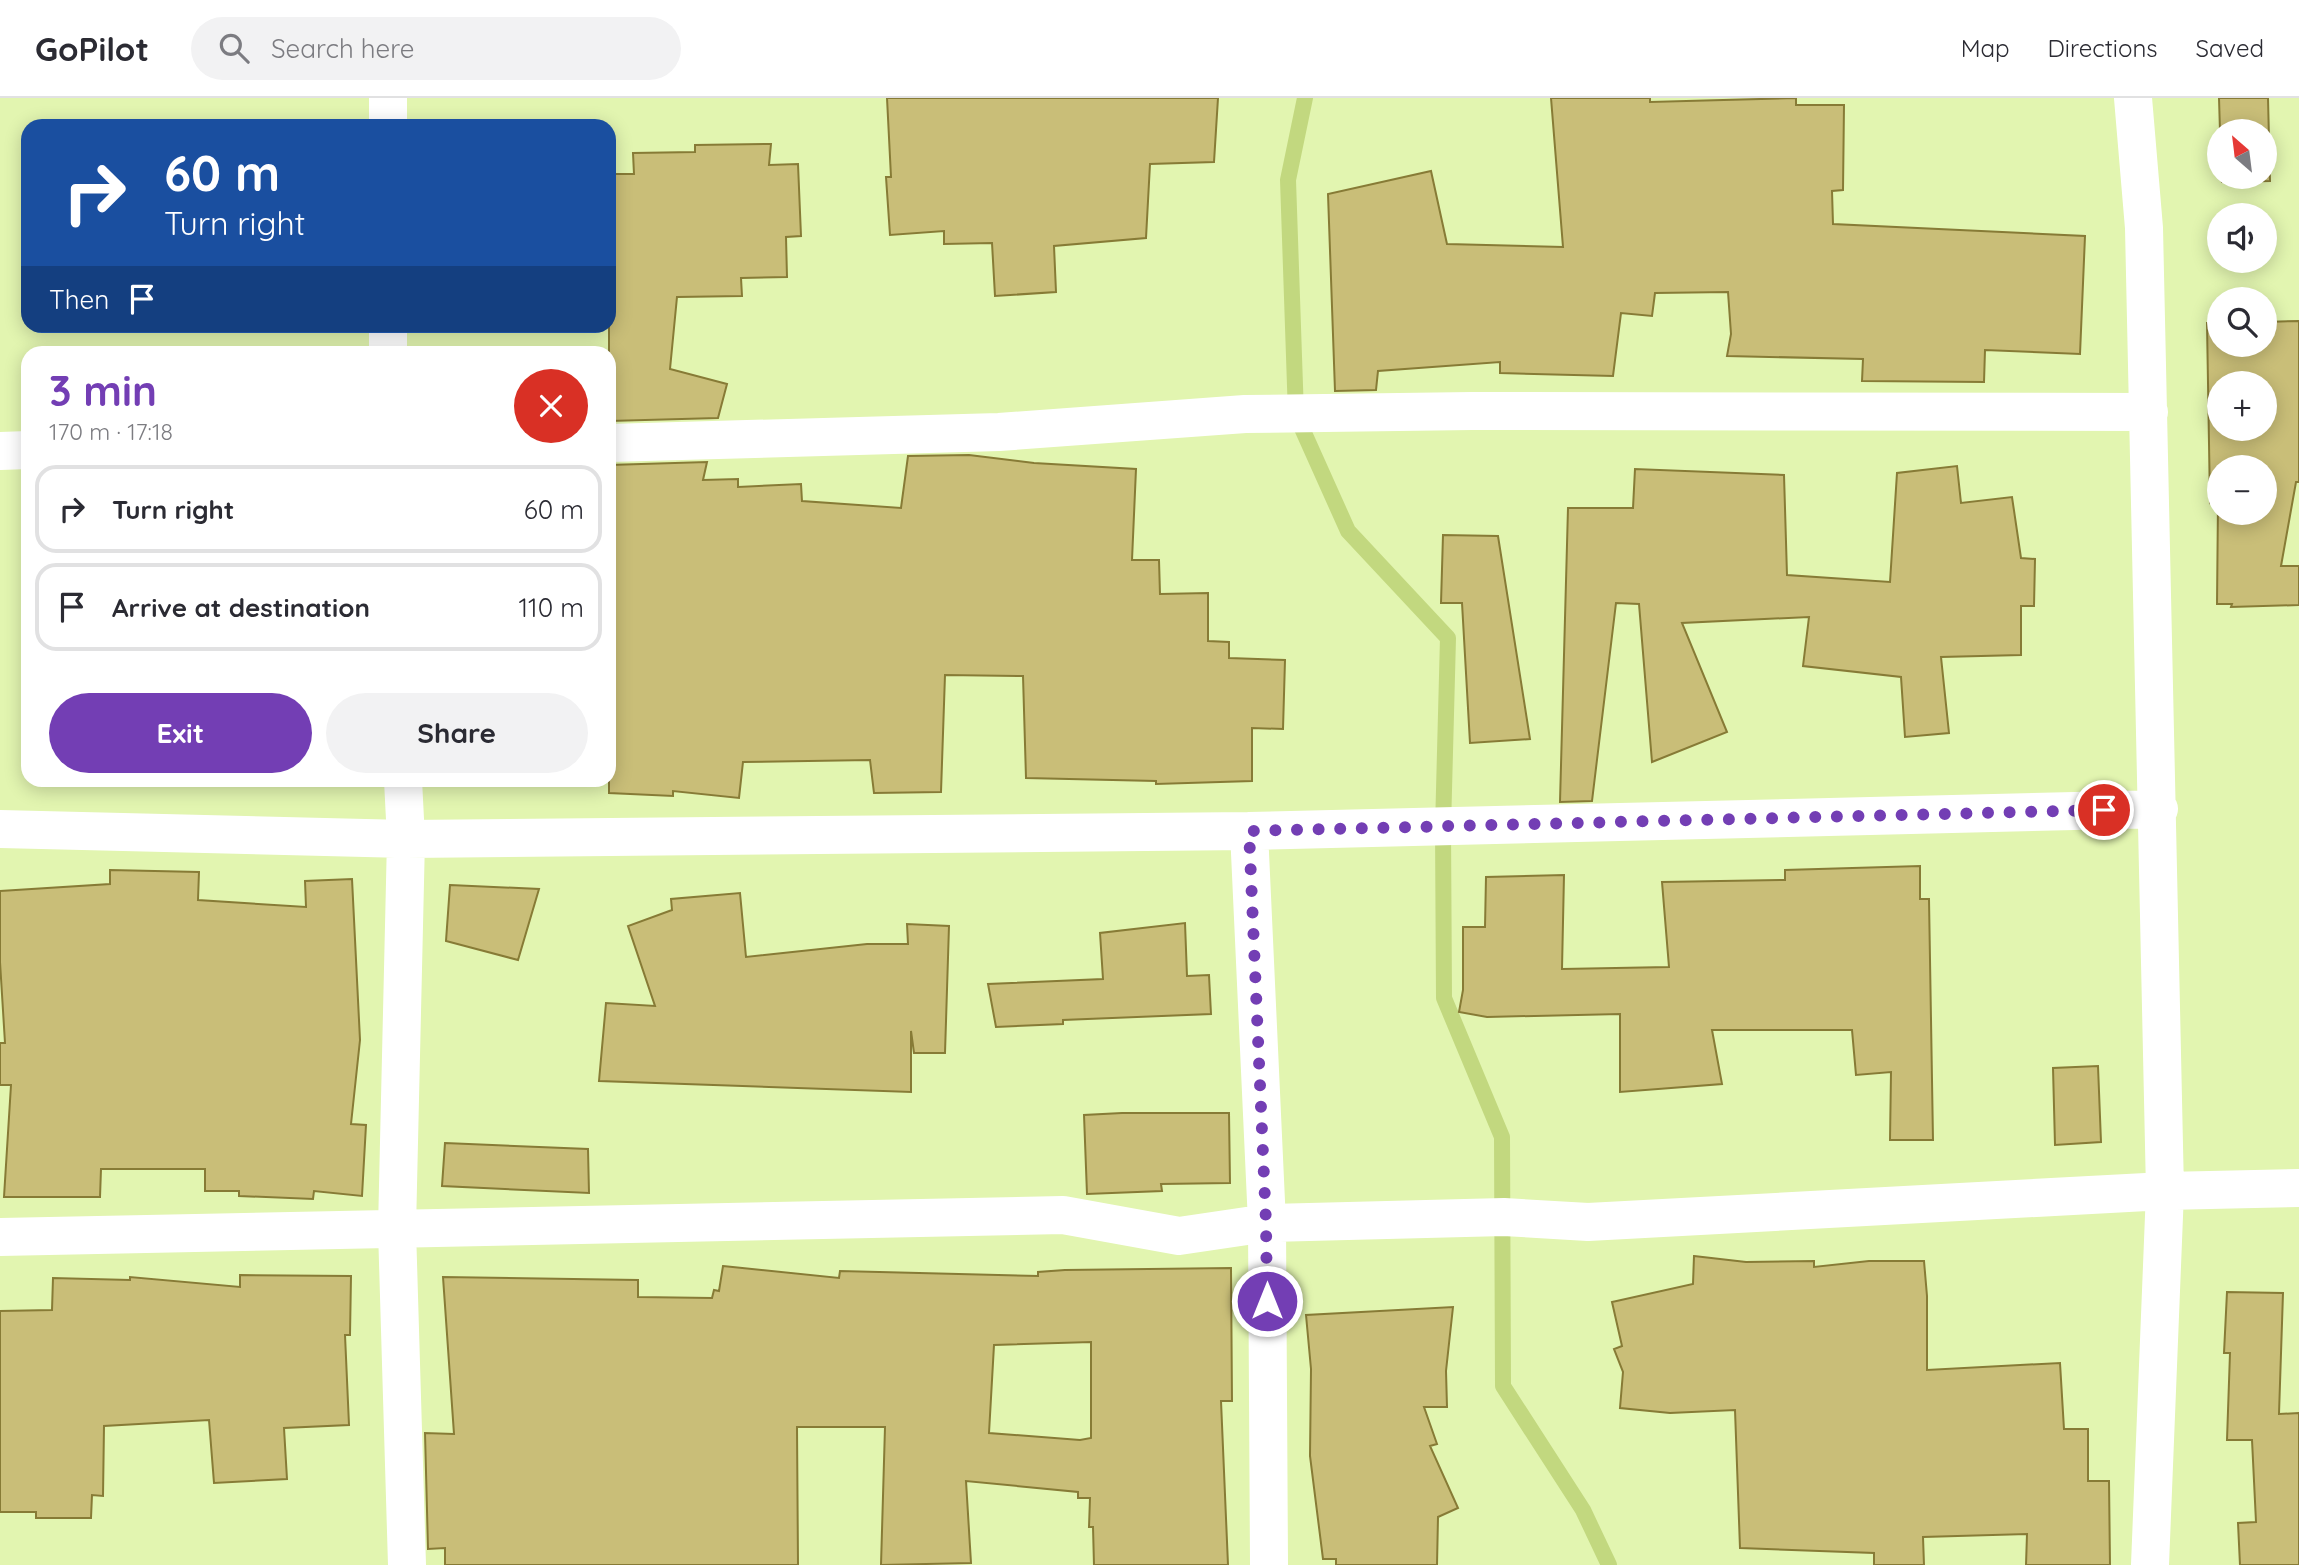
<!DOCTYPE html>
<html lang="en">
<head>
<meta charset="utf-8">
<style>
  body { margin:0; font-family:Quicksand,sans-serif; background:#f2f2f3; color:#2b2b33; height:100vh; display:flex; flex-direction:column; font-size:26px; white-space:nowrap }
  * { box-sizing:border-box; margin:0 }
  p { font-size:23px; color:#7c7c81 }
  .icon { flex:none; width:38px; height:38px; fill:none; stroke:currentColor; stroke-width:2; stroke-linecap:round; stroke-linejoin:round }
  .map { position:relative; flex:1; overflow:hidden }
  .details { position:absolute; left:21px; top:248px; width:595px; height:441px; display:flex; flex-direction:column; background:#fff; border-radius:21px; box-shadow:0 4px 18px #0003 }
  .details>* { flex:none }
  .hud { position:absolute; left:21px; top:21px; width:595px; height:214px; border-radius:21px; box-shadow:0 4px 18px #0003; background:#1a4fa0; color:#fff; overflow:hidden }
  .needle { width:46px; rotate:332deg }
  .buttons { position:absolute; left:2207px; top:21px; display:grid; gap:14px }
  .buttons a { display:grid; place-items:center; width:70px; height:70px; border-radius:50%; background:#fff; box-shadow:0 4px 18px #0003; font-size:35px }
  .pin { position:absolute; display:grid; place-items:center; width:60px; height:60px; color:#fff; margin:-30px; border:4px solid #fff; border-radius:50%; box-shadow:0 2px 7px #0007 }
  .me { position:absolute; width:77px; margin:-38px; rotate:0deg; stroke-linejoin:round; filter:drop-shadow(0 0 5px #0008) }
  .turn { display:flex; align-items:center; gap:24px; height:147px; padding:0 28px; font-size:32px }
  .turn .icon { width:91px; height:91px; stroke-width:2.5 }
  .turn b { display:block; font-size:49px; line-height:60px }
  .then { display:flex; align-items:center; height:66px; padding:0 28px; background:#0003; gap:14px; font-size:26px }
  .round { display:grid; place-items:center; flex:none; width:74px; height:74px; border-radius:37px; background:#f2f2f3 }
  .head { display:flex; align-items:center; justify-content:space-between; height:119px; padding:0 28px }
  h1 { font-size:42px; font-weight:700; line-height:52px; color:#733eb4 }
  .action { display:flex; gap:14px; margin-top:auto; padding:14px 28px }
  .action a { flex:1; height:80px; border-radius:42px; background:#733eb4; color:#fff; font-size:28px; font-weight:700; line-height:80px; text-align:center }
  .action a+a { background:#f2f2f3; color:#2b2b33 }
  ul { padding:0; list-style:none }
  li { display:flex; align-items:center; gap:21px; height:88px; margin:0 14px 10px; padding:0 14px; border:4px solid #e1e1e2; border-radius:21px }
  li div { flex:1 }
  li b { display:block; font-size:26px }
  li em { font-style:normal }
  header { display:flex; align-items:center; gap:42px; box-sizing:border-box; height:98px; padding:0 35px; background:#fff; border-bottom:2px solid #e1e1e2 }
  header strong { font-size:33px }
  nav { display:flex; gap:38px; margin-inline-start:auto; font-size:24px }
  .search { width:490px; height:63px; background:#f2f2f3; display:flex; align-items:center; gap:18px; box-sizing:border-box; padding:0 24px; border-radius:38px; color:#7c7c81; font-size:26px }
  .map>svg:first-child { display:block }
  .lines { fill:none; stroke-linecap:round; stroke-linejoin:round }
  .stream { stroke:#c2d87f; stroke-width:16 }
  .building { fill:#c9be78; stroke:#877b36; stroke-width:2; fill-rule:evenodd }
  .minor { stroke:#fff; stroke-width:38 }
  .route { stroke:#733eb4; stroke-width:12; stroke-dasharray:0 21.6 }
</style>
</head>
<body>
<header>
<strong>GoPilot</strong>
<div class="search"><svg class="icon" aria-label="search" viewBox="0 0 24 24"><circle cx="10" cy="10" r="6"/><path d="M15 15l6 6"/></svg>Search here</div>
<nav><a>Map</a><a>Directions</a><a>Saved</a></nav>
</header>
<div class="map">
<svg width="2299" height="1467" viewBox="0 0 2299 1467">
  <rect width="100%" height="100%" fill="#e2f5b0"/>
  <g class="lines">
    <path class="stream" d="M1305,0L1288,82L1296,317L1348,433L1448,540L1443,730L1444,900L1502,1039L1503,1288L1583,1412L1609,1467"/>
  </g>
  <path class="building" d="M887,0H1218L1214,64L1150,66L1146,140L1054,148L1056,194L995,198L992,145L944,146V133L890,137L886,79H891Z
    M1551,0H1650V4L1796,0V7H1844L1843,92L1832,93L1833,126L2085,138L2080,256L1985,252L1984,284L1862,283L1863,261L1727,258L1731,236L1728,194L1655,195L1652,218L1621,215L1613,278L1500,275V264L1378,273L1376,292L1335,293L1328,96L1431,73L1447,146L1563,149Z
    M2219,0H2268L2270,83L2222,84L2221,79H2264V33H2220Z
    M771,46L769,67L798,66L801,138L786,139L787,179L741,180L742,198L677,199L670,271L727,286L718,320L609,323V76H634L633,55L695,54V47Z
    M2299,223V384H2296L2281,468H2299V507L2231,509L2232,506H2217L2218,404L2210,405L2207,225H2219V247H2264V224ZM2219,285H2264V331H2219ZM2219,369H2264V415H2219Z
    M969,357L1034,365L1136,371L1132,462H1159L1160,496L1208,495V543L1229,544V560L1285,562L1283,631L1252,630V683L1156,686V683L1026,680L1023,578L945,577L941,694L874,695L870,662L743,664L739,700L673,693V698L609,695V367L707,364L703,382L738,381V389L801,386L802,403L901,410L908,358Z
    M1957,368L1961,405L2012,399L2021,460L2035,461L2034,508H2021V557L1941,559L1949,635L1905,639L1901,579L1803,568L1809,519L1682,525L1727,634L1652,664L1639,506L1616,505L1592,703L1560,704L1568,410H1633L1635,371L1784,377L1787,477L1890,484L1897,375Z
    M1443,437L1498,438L1530,641L1470,645L1462,505H1441Z
    M1920,768V801H1929L1933,1042H1890L1891,974L1856,977L1852,932H1712L1722,986L1620,994V916L1487,919L1459,914L1463,892V829H1485L1486,779L1564,777L1562,871L1669,869L1662,784L1785,782V772Z
    M110,772L199,774L198,802L306,809L305,783L352,781L360,942L351,1026L366,1027L362,1098L314,1093L313,1101L239,1098V1093H205V1071H101L100,1099H4L11,987H0V945H5L0,864V793L110,786Z
    M450,787L539,791L518,862L446,843Z
    M740,795L746,859L867,846H908L907,826L949,828L945,955H914L911,933V994L599,983L606,905L655,908L628,828L672,812L671,801Z
    M1185,825L1187,878L1209,877L1211,916L1063,922V926L996,929L988,886L1103,881L1100,835Z
    M2098,968L2101,1044L2055,1047L2053,970Z
    M1122,1015H1229L1230,1085L1161,1086L1162,1093L1087,1096L1084,1017Z
    M445,1045L588,1051L589,1095L442,1088Z
    M1694,1158L1746,1164L1814,1163V1169L1869,1163H1924L1927,1198V1272L2060,1265L2064,1331H2088V1383H2109L2110,1467H2026L2027,1436L1923,1439L1924,1467H1874V1455L1740,1450L1735,1312L1670,1315L1620,1310L1623,1274L1614,1251L1622,1248L1612,1204L1693,1186Z
    M723,1168L839,1180L840,1173L1038,1178V1174L1065,1172L1231,1170L1232,1303H1221L1228,1467H1094L1093,1429H1089L1090,1400H1078V1394L966,1383L971,1465L881,1467L885,1329H797L798,1467H445V1450L428,1451L425,1335L454,1336L443,1179L638,1182V1199L712,1200L714,1192L719,1193ZM1091,1244V1340L1080,1342L989,1335L994,1247Z
    M240,1177L351,1178L350,1237H345L349,1327L284,1330L287,1381L214,1385L209,1322L104,1328L103,1398L92,1397L91,1420H36V1414H0V1213L52,1212L53,1180L130,1182V1179L240,1189Z
    M2227,1194L2283,1195L2279,1316L2299,1315V1467H2240L2238,1425L2256,1424L2252,1342H2227L2230,1255H2224Z
    M1453,1209L1446,1273L1447,1309H1424L1437,1346L1430,1348L1458,1410L1438,1419L1437,1467H1336V1461H1323L1310,1358L1311,1271L1306,1217Z"/>
  <g class="lines">
    <path class="minor" d="M388,0V28
      M2133,0L2144,130L2165,1093L2150,1467
      M388,228V256
      M609,345L999,334L1245,316L1472,313L2149,314
      M0,353L28,352
      M403,682L406,741L397,1131L407,1467
      M0,731L406,741L1249,733L1267,1125L1179,1138L1063,1117L0,1139
      M1249,733L2159,711
      M1269,1467L1267,1125L1504,1119L1588,1124L2165,1093L2299,1090"/>
  </g>
  <g class="lines">
    <path class="route" d="M1267,1203L1266,1125L1249,733L2104,712"/>
  </g>
</svg>
<div class="buttons">
<a><svg class="needle" viewBox="-14 -14 28 28"><path d="M0-13l5 13h-10z" fill="#e53935"/><path d="M0 13l5-13h-10z" fill="#7c7c81"/></svg></a>
<a><svg class="icon" aria-label="sound" viewBox="0 0 24 24"><path d="M4 9h4l5-4v14l-5-4H4zM17 9q2 3 0 6"/></svg></a>
<a><svg class="icon" aria-label="search" viewBox="0 0 24 24"><circle cx="10" cy="10" r="6"/><path d="M15 15l6 6"/></svg></a>
<a>+</a>
<a>−</a>
</div>
<div class="pin" style="left:2104px;top:712px;background:#d93025"><svg class="icon" aria-label="arrive" viewBox="0 0 24 24"><path d="M6 21V4h12l-3 4 3 4H6"/></svg></div>
<svg class="me" style="left:1267px;top:1203px" viewBox="-20 -20 40 40"><circle r="17" fill="#733eb4" stroke="#fff" stroke-width="3"/><path d="M0-11L8 9 0 5-8 9z" fill="#fff"/></svg>
<div class="hud">
<div class="turn"><svg class="icon" aria-label="right" viewBox="0 0 24 24"><path d="M7 20v-9h11M14 6l5 5-5 5"/></svg><div><b>60 m</b>Turn right</div></div>
<div class="then">Then<svg class="icon" aria-label="arrive" viewBox="0 0 24 24"><path d="M6 21V4h12l-3 4 3 4H6"/></svg></div>
</div>
<section class="details">
<div class="head"><div><h1>3 min</h1><p>170 m · 17:18</p></div><a class="round" style="background:#d93025;color:#fff"><svg class="icon" aria-label="close" viewBox="0 0 24 24"><path d="M6 6l12 12M18 6L6 18"/></svg></a></div>
<ul>
<li><svg class="icon" aria-label="right" viewBox="0 0 24 24"><path d="M7 20v-9h11M14 6l5 5-5 5"/></svg><div><b>Turn right</b></div><em>60 m</em></li>
<li><svg class="icon" aria-label="arrive" viewBox="0 0 24 24"><path d="M6 21V4h12l-3 4 3 4H6"/></svg><div><b>Arrive at destination</b></div><em>110 m</em></li>
</ul>
<div class="action"><a>Exit</a><a>Share</a></div>
</section>
</div>
</body>
</html>
